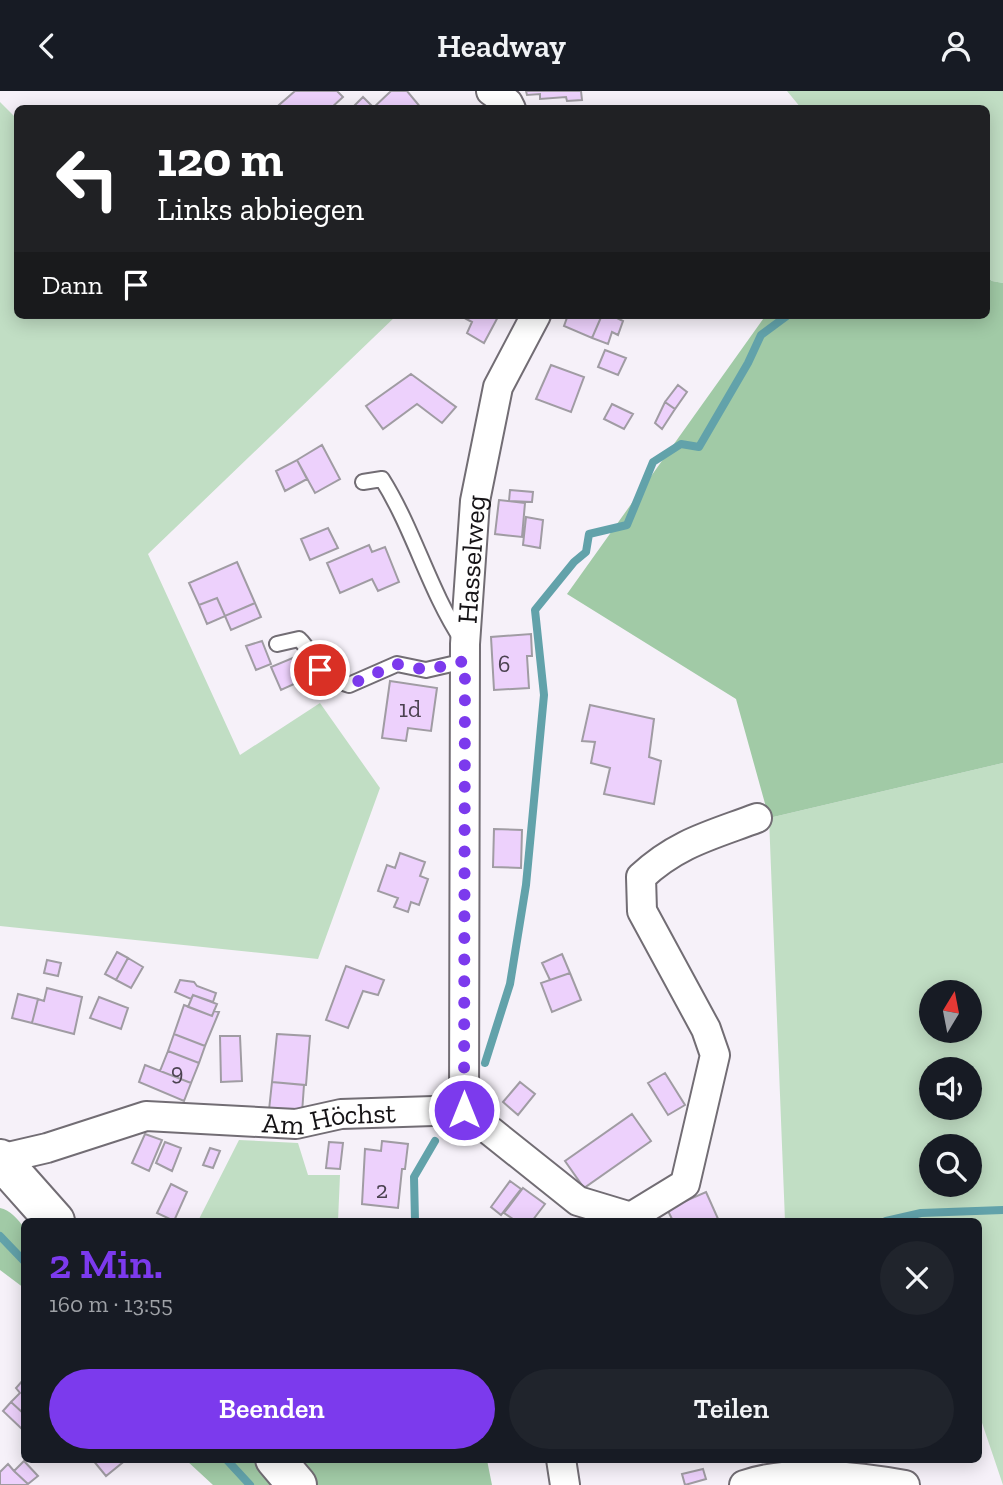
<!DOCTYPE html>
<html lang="de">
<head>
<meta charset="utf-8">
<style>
  body { margin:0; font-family:"Zilla Slab",serif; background:#20242c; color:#f1f3f6; height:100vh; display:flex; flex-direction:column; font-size:26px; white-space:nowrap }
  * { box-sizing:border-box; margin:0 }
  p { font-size:23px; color:#9ea1a6 }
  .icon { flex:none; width:38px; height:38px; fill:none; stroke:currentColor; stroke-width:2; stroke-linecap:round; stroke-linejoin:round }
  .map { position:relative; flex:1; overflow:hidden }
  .sheet { position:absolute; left:21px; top:1127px; width:961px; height:245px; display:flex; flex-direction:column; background:#171b24; border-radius:10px; box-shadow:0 4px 18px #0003 }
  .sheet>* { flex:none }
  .hud { position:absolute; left:14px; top:14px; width:976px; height:214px; border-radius:10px; box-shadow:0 4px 18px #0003; background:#202124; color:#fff; overflow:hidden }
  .needle { width:46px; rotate:10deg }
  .buttons { position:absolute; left:919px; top:889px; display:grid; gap:14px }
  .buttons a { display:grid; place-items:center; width:63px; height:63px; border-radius:50%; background:#171b24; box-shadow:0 4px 18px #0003; font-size:35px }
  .pin { position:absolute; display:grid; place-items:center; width:60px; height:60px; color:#fff; margin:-30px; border:4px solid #fff; border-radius:50%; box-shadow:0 2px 7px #0007 }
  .me { position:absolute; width:77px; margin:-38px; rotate:0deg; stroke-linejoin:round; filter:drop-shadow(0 0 5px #0008) }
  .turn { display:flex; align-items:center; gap:24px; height:147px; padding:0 28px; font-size:32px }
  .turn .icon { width:91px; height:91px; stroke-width:2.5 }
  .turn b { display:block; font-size:49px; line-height:60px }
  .then { display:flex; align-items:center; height:66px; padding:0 28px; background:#0003; gap:14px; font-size:26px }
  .round { display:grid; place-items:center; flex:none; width:74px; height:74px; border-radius:37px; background:#20242c }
  .head { display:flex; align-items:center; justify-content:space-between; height:119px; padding:0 28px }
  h1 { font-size:42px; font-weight:600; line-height:52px; color:#7c3aed }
  .action { display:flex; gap:14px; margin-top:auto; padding:14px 28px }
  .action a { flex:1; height:80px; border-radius:42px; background:#7c3aed; color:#fff; font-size:28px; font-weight:600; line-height:80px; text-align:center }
  .action a+a { background:#20242c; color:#f1f3f6 }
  header { display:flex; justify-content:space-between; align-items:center; height:91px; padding:0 28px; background:#171b24; font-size:32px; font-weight:600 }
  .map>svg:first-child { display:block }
  .green { fill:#c1dec4; fill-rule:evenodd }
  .forest { fill:#a1caa6 }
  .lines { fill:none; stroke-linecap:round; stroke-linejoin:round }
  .stream { stroke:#62a2aa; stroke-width:8 }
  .building { fill:#edd1fc; stroke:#a09ca3; stroke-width:2 }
  .lane-casing { stroke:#726d74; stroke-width:18 }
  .street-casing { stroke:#726d74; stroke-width:32 }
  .secondary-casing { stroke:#726d74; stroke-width:42 }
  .lane { stroke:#fff; stroke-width:14 }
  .street { stroke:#fff; stroke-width:28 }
  .secondary { stroke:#fff; stroke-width:38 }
  .route { stroke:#7c3aed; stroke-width:12; stroke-dasharray:0 21.6 }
  .labels { text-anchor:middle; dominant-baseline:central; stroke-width:7; stroke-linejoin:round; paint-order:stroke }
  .number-label { font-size:24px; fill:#4b4250 }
  .street-label { font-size:28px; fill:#151316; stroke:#fff }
</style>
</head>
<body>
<header><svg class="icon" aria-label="back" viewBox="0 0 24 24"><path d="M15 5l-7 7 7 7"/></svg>Headway<svg class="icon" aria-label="person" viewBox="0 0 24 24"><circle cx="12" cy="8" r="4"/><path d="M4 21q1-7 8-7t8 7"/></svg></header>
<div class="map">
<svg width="1003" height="1394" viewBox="0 0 1003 1394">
  <rect width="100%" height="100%" fill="#f6f1f9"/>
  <path class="green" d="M787,0H1003V192L992,190L987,186V18L801,17Z
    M0,11L17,28L18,224H397L148,463L240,664L320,612L380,697L318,868L0,835Z
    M1003,672V1394L978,1320V1130H785L769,727ZM931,901H970V940H931ZM931,978H970V1017H931ZM931,1055H970V1094H931Z
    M239,1049L298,1052L308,1084H340L338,1130H198Z"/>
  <path class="forest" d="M987,186L992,190L1003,192V672L769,727L736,608L567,503L766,224H987Z
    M0,1117C10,1119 19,1129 24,1137V1197L0,1179Z
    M317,1368L487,1369L492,1394H213L186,1369H265L274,1377Z"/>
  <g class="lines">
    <path class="stream" d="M485,972L510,893L526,794L544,604L535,519L574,471L586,461L589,443L627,434L653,371L681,353L699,356L748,272L761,244L788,224
      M415,1130L414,1086L435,1050
      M886,1130L921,1122L1003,1119
      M0,1145L24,1170
      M226,1368L250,1394"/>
  </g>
  <path class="building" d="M295,0H337L343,6L330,18H282L279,14Z
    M391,0H407L422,18H372Z
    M526,0H581L582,9L567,10L566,6L540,8V3L527,4Z
    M363,6L373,16L351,18Z
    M459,224H499L484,252L467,242L472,231Z
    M568,224H602L592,247L564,235Z
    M602,224H611L623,230L618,244L612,241L608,253L592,247Z
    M605,259L626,267L618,284L598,276Z
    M551,274L584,286L571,321L536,308Z
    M411,283L456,316L442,332L417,313L383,338L366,315Z
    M678,294L687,301L675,318L665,311Z
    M665,311L675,318L662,338L655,332Z
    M612,313L633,323L624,338L604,328Z
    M322,354L340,388L315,402L297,369Z
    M297,369L307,388L285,400L276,380Z
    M510,399L533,401L532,411L509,410Z
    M499,409L525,412L522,446L495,443Z
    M526,426L543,429L540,457L523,454Z
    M328,437L338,457L310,469L301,448Z
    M369,454L372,461L385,456L399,491L378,500L372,488L340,502L327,472Z
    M237,471L255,512L225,525L217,507L199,514L189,492Z
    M217,507L225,525L255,512L261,526L231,539L225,525L207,533L199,514Z
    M531,543L532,565H527L529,597L494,599L491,546Z
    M262,550L271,573L256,579L246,555Z
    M295,566L305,588L281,599L271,576Z
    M390,590L437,597L431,640L408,637L406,650L382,647Z
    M590,614L654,628L649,666L661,670L654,713L604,703L610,677L591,672L595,651L582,650Z
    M494,738L522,739L521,777L493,776Z
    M400,762L425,771L420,785L428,788L419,814L411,811L408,821L394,816L398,807L378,800L387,774L395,777Z
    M117,861L128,867L116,889L105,883Z
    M562,863L570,882L550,889L542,872Z
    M128,867L143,876L131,897L116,889Z
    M47,869L61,872L58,885L44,882Z
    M346,875L384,889L378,904L363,900L348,937L326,929Z
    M570,882L581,909L552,921L541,892Z
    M180,889L194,891L197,895L216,902L213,911L193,904L191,908L175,901Z
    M47,897L82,906L74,943L32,932L38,908L44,910Z
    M18,903L38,908L32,932L12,927Z
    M193,904L217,913L212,925L188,916Z
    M99,906L128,917L121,938L90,927Z
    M184,914L212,925L214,920L219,921L205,955L174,943Z
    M174,943L205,955L199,972L168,960Z
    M277,943L310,945L306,994L272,991Z
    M220,945H240L242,990L221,991Z
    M168,960L199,972L191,992L160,980Z
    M145,974L191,992L184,1010L139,991Z
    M665,982L685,1014L668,1024L648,992Z
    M272,991L304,994L302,1022L269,1019Z
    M520,991L535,1003L518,1024L503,1011Z
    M632,1023L651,1050L584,1097L565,1070Z
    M145,1043L162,1049L149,1080L132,1072Z
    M382,1050L408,1053L405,1078H402L398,1117L362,1113L365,1058L381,1060Z
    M165,1051L181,1057L172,1080L156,1072Z
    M329,1051L343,1052L340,1078L326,1077Z
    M210,1057L220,1060L213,1077L203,1074Z
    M510,1090L521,1098L501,1124L491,1116Z
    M171,1093L187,1101L174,1130L157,1122Z
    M523,1097L545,1113L532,1130H516L504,1122Z
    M706,1101L719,1130H673L667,1118Z
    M24,1288V1323L11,1311L20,1302L16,1297Z
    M11,1311L24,1323L23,1339L3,1320Z
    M92,1368H127L106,1385Z
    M24,1370L38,1385L28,1393L14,1380Z
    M8,1373L14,1380L29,1394H0V1381Z
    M703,1378L706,1388L685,1394L682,1383Z"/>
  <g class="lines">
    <g class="lane-casing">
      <path id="lane" d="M363,391L382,388C414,439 429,499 462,549
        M277,553L299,548C309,557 311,567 319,577C325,587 339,590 349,594L397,573L426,579L465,570"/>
    </g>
    <g class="street-casing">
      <g id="street">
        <path d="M491,0L508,12L511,18"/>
        <path id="s1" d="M464,1019L465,553L475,410L498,296L536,224"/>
        <path id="s2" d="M0,1068L47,1057L146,1025L296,1033L341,1023L464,1019L578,1110L631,1126L633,1130"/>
        <path d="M631,1126L685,1093L715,964L706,938L642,820L641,786C677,752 712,744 757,727"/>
        <path d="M561,1368L565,1394"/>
        <path d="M744,1394C790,1378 857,1385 905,1394"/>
      </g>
    </g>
    <g class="secondary-casing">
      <path id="secondary" d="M0,1068L55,1130
        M275,1368L297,1394"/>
    </g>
    <use href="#lane" class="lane"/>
    <use href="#street" class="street"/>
    <use href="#secondary" class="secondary"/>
  </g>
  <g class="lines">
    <path class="route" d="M320,579L332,588L349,594L397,573L426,579L465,570L464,1019"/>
  </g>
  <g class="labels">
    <g class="number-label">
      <text x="504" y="572">6</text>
      <text x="410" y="617">1d</text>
      <text x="177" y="980">9</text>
      <text x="382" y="1098">2</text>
    </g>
    <g class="street-label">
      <text stroke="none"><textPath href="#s1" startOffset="551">Hasselweg</textPath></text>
      <text stroke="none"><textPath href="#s2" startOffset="336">Am Höchst</textPath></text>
    </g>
  </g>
</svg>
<div class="buttons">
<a><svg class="needle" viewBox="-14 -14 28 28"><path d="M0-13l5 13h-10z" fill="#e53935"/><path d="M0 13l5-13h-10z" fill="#9ea1a6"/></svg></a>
<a><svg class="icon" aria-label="sound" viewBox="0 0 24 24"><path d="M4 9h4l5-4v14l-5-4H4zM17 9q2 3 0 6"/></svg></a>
<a><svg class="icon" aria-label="search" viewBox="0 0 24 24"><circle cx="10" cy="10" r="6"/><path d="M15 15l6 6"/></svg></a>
</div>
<div class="pin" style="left:320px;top:579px;background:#d93025"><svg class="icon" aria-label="arrive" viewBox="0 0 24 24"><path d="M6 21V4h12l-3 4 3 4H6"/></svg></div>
<svg class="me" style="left:464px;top:1019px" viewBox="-20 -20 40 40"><circle r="17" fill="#7c3aed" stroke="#fff" stroke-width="3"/><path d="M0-11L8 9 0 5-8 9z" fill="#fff"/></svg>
<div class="hud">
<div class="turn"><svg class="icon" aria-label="left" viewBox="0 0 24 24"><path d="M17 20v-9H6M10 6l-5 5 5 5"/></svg><div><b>120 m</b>Links abbiegen</div></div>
<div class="then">Dann<svg class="icon" aria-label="arrive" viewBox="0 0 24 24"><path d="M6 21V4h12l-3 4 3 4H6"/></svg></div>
</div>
<section class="sheet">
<div class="head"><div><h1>2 Min.</h1><p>160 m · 13:55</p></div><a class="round"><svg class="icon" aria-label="close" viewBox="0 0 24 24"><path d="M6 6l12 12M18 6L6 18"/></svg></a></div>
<div class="action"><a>Beenden</a><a>Teilen</a></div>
</section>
</div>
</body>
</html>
